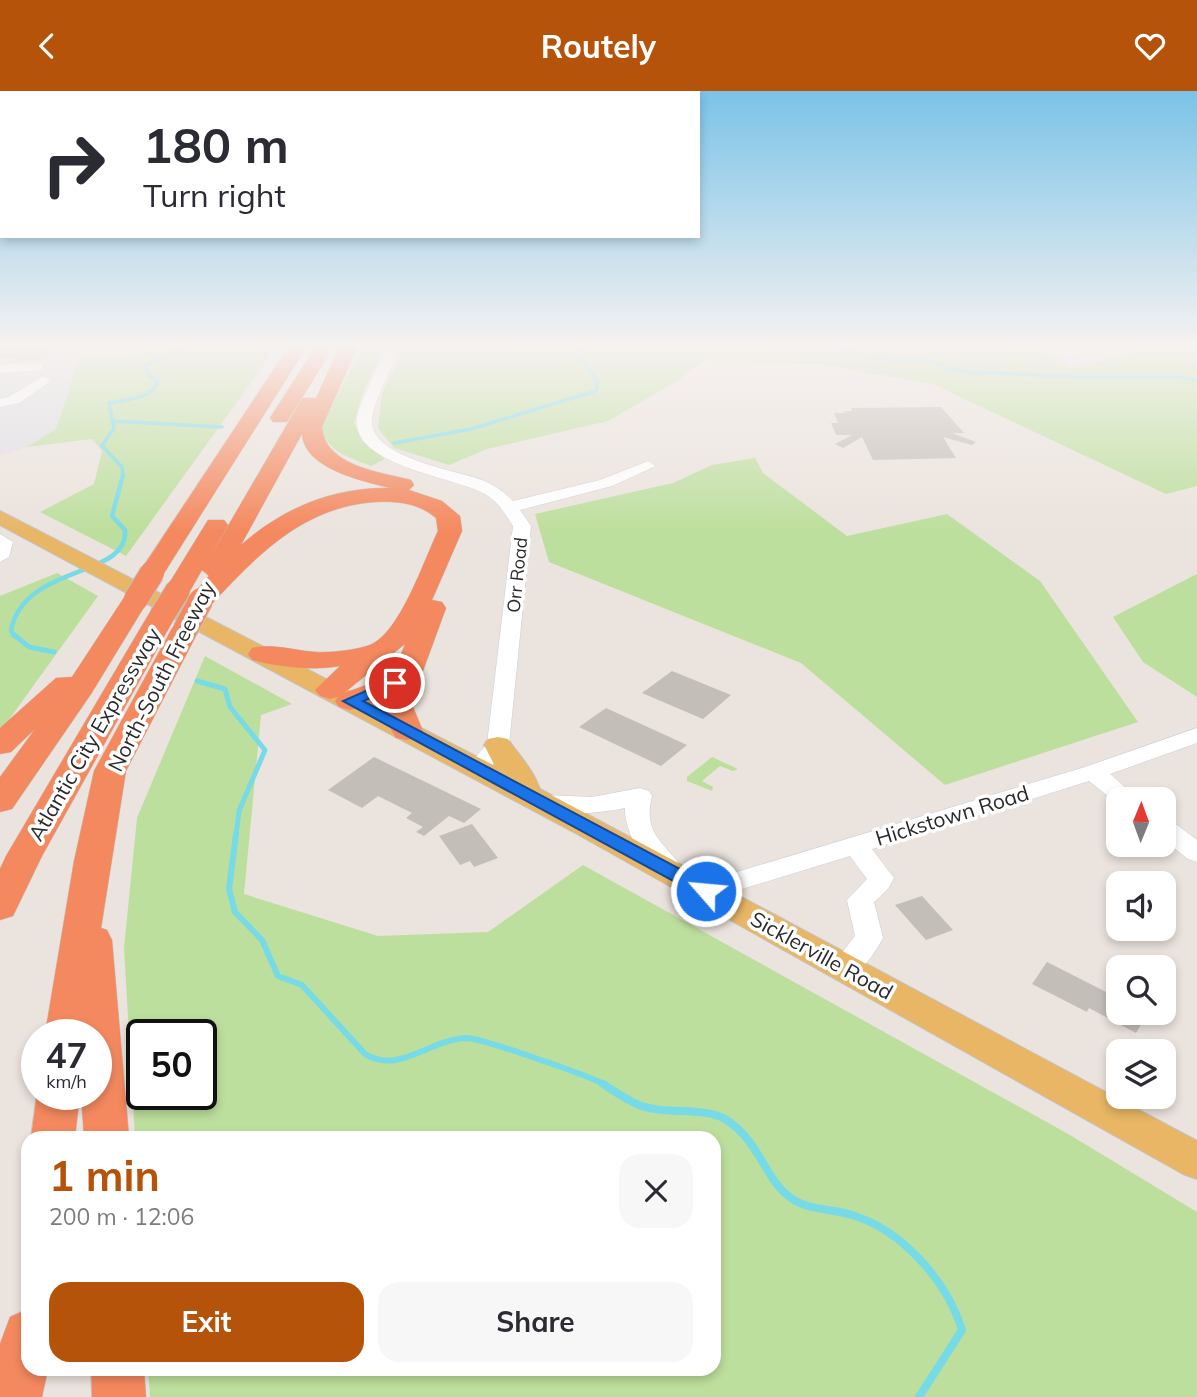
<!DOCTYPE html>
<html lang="en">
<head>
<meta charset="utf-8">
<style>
  body { margin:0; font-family:Mulish,sans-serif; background:#f7f7f7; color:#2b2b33; height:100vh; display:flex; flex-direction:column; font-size:26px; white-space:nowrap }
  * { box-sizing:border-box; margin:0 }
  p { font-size:23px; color:#7c7c81 }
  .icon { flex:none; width:38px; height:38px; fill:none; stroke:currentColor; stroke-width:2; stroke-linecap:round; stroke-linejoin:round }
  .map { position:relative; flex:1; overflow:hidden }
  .sheet { position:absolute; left:21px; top:1040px; width:700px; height:245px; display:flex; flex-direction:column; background:#fff; border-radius:21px; box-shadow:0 4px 10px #0003 }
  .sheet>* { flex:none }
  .hud { position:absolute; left:0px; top:0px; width:700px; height:147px; box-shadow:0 4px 10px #0003; background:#fff; color:#2b2b33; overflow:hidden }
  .needle { width:46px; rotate:1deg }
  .controls { position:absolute; left:1106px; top:696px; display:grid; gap:14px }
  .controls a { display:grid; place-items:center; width:70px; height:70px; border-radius:14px; background:#fff; box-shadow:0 4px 10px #0003; font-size:35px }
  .speed { position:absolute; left:21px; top:928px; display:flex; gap:14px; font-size:35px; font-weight:700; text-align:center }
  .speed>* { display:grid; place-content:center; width:91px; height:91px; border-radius:50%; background:#fff; box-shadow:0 4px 10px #0003; line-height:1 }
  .speed small { font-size:18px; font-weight:400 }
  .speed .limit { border:4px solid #111; border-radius:10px; background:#fff; color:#111 }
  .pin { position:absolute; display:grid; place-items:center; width:60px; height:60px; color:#fff; margin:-30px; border:4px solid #fff; border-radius:50%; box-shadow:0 2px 7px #0007 }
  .me { position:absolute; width:77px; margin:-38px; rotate:297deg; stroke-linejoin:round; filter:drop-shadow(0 0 5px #0008) }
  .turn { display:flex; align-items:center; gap:24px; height:147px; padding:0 28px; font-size:32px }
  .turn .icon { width:91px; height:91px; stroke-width:2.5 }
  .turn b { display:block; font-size:49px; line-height:60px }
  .round { display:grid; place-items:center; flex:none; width:74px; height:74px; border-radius:21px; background:#f7f7f7 }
  .headline { display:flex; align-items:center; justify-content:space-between; height:119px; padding:0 28px }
  h1 { font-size:42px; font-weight:700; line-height:52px; color:#b45309 }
  .button { display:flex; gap:14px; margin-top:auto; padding:14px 28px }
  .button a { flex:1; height:80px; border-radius:21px; background:#b45309; color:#fff; font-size:28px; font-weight:700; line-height:80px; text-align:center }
  .button a+a { background:#f7f7f7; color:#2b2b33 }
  header { display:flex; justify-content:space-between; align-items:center; height:91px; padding:0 28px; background:#b45309; color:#fff; font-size:32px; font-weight:700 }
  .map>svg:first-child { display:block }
  .industrial { fill:#dedde4 }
  .green { fill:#bddf9d; fill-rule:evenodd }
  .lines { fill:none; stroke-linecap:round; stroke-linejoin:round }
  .stream-far4 { stroke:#76dae7; stroke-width:3.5 }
  .stream-far3 { stroke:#76dae7; stroke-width:4.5 }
  .stream-far2 { stroke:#76dae7; stroke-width:5 }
  .stream-far1 { stroke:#76dae7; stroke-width:6 }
  .stream { stroke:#76dae7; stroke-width:8 }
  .building { fill:#c4beb8 }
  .minor-casing { stroke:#c8ced7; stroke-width:1 }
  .major-casing { stroke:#c3c3c3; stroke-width:2 }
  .highway-casing { stroke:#c3c3c3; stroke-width:1 }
  .minor { fill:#fff; fill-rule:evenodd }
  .major { fill:#e8b665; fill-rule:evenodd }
  .highway { fill:#f4895f; fill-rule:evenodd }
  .highway-bridge-casing { stroke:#c3c3c3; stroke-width:26; stroke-linecap:butt }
  .highway-bridge { stroke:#f4895f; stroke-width:24 }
  .route { fill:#1a73e8; stroke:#114b97; stroke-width:2 }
  .labels { text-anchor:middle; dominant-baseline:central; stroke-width:7; stroke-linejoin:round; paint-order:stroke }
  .far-street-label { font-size:18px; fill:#2a2a2a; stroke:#fff }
  .street-label { font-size:21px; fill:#2a2a2a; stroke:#fff }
</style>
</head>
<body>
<header><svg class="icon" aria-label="back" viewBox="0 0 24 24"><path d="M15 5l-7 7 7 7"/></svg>Routely<svg class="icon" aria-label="heart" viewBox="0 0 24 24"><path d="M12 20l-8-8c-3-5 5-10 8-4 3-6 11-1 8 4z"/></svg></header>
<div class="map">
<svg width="1197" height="1306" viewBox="0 0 1197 1306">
  <rect width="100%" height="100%" fill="#ebe3dd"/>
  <path class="industrial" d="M0,257H159L133,267L79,268L56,338L27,356L0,364Z
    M1031,257H1127L1136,262L1072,277Z"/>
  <path class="green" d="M159,257H276L126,465L40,421L94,393L102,360L92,348L27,356L56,338L79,268L133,267Z
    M362,257H384L362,304L354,332L362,350L385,368L371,375C349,366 326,361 321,335Z
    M405,257H1031L1072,277L1135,262L1127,257L1197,260V395L1166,403L933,293L818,273L704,270L682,287L608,330L487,358L449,374L394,357L378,337L382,302Z
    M755,367L763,382L847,445L947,423L1040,490L1138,631L945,694L801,572L549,471L535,423L673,392L712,374Z
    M57,482L98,505L0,641V505Z
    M1197,483V606L1143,571L1113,526Z
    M205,565L292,613L261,624L244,803L378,845L488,841L583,774L1070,1044L1197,1121V1306H150L148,1278H714V1046H135L124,857L137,727ZM142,943H201V1003H142Z
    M712,666L738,678L733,680L720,675L702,690L713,696L712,700L687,690V686Z"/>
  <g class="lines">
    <path class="stream-far4" d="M835,257L862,265L899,269L924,268L949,278L973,281L1086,286H1180L1197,289
      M112,330L222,336
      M394,352L471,338L596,300L598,292L578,260L581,257
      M123,386L122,376L102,355L114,337L109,312C126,309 151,308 158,291L147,282L146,275L181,257"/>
    <path class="stream-far3" d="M14,545L11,539C25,472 129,488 125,439L112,425L123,384"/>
    <path class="stream-far2" d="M13,543L29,556L54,561
      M197,590L225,598L230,616L265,659L239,720L236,745"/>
    <path class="stream-far1" d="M236,743L229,798L235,821L262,849L278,885L302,894L365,963C399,984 430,948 467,947C481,947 592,986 606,994"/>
    <path class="stream" d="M603,993C614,1000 627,1009 639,1014C663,1024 701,1016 723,1027C760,1048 763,1087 791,1107C809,1120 831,1117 852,1124C902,1139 947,1190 962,1239L919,1306"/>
  </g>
  <path class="building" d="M0,257H52L46,268L14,271L17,266H0Z
    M941,316L964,342H952L976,351L972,354L943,346L956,367L873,369L862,346L843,357L835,353L852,344H836L831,332H838L834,322H845L844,320H852L851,317Z
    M672,580L731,604L703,628L642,602Z
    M606,617L687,654L661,675L579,636Z
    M374,666L481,718L464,732L449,725L424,745L416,741L423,736L406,727L412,722L378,705L362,717L328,699Z
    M472,733L498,767L474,776L470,770L460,774L439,745Z
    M922,805L953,839L926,849L895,814Z
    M1047,871L1118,907V922H1148L1136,942L1089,917L1087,921L1032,893Z"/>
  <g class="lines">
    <g class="minor-casing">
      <path id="minor" d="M386,257H399C393,273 373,314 372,327C367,366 456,379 482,389C495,394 504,401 513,410L600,389L648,370L656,375L612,395L520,419L531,435L509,654L485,683L477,685L469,683L465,678L487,653L513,435C506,423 497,410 485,403C456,386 351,375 357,327C359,311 379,275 386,257Z
        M1049,257H1090L1065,265Z
        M37,272L42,273V279L0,282V274Z
        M43,285L50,289L48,292L19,312L0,316V308L9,306Z
        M0,443L13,451L9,466L0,471Z
        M1197,637V652L1110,683L1140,709H1118V713L1089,690L872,758L894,787L888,798L874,811L883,847C873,865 857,892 834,885L830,877L855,845L847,809L867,788L850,765L706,809L697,807L693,800L697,793L1085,676Z
        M640,697L649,700L652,705C642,745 666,751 684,780L680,786C651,794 624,742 625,717C596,723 563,725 534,717L531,712L534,707L543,704L592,706Z
        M1164,729L1173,731L1197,749V771L1188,768L1164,749Z"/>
    </g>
    <g class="major-casing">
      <path id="major" d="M0,420L495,675L484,654L488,648L498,646L508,648C520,666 533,678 540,698L1197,1050V1088L1183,1083L577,743L0,434Z"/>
    </g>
    <g class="highway-casing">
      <path id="highway" d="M288,257H306L161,487L152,490L143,487L139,482Z
        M315,257H333L287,331H273L270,327Z
        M339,257H357L322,336C325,375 380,381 411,389L414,394L409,399L442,410L460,425L462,440L432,509L442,511L446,517L413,607V616L423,640L418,647L407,649L396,647C389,636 383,621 383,608L350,619L339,616L335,610L338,606L330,608L320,605L315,599L340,575C311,580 280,576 252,569L248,563L252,557C273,552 295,560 316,561C330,562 356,559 370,554C400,542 424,469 438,440L436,427C418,412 398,410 375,411C303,416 257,464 210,515L201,517L192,515L188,509L209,485L202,479L187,505L178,507L169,505L165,499L208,429H224L228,434L207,471L300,311L303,307H316ZM302,343C304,378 363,390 390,397C333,396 283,417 241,454ZM405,553L396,576L375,591L344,602Z
        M136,500L145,502L149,508L91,603L12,718L0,721V686L35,638L11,661L0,663V637L56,587L72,586L127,502Z
        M161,518L171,520L175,526L42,765L13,825L0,829V778L6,765L147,526L151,520Z
        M185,531L195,533L199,539L126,680L101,837L107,839L112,849L129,1046H84L81,1003H96V943H45L74,770L94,680L171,539L175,533Z
        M37,1002L80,1003L75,1046H31Z
        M28,1218V1278H48L42,1306H0V1253L10,1226Z
        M91,1278H144L146,1306H92Z"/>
    </g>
    <use href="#minor" class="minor"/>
    <use href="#major" class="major"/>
    <use href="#highway" class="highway"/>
    <g class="highway-bridge-casing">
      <path id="highway-bridge" d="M136,508L152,482
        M161,526L178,499
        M185,539L201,509"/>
    </g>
    <use href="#highway-bridge" class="highway-bridge"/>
  </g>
  <linearGradient id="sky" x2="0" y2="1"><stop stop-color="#7ac3e8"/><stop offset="0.58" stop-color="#f6f2f0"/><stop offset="1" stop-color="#f6f2f0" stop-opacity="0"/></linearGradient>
  <rect width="1197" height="440" fill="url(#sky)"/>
  <path class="route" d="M395,587L400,589L402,592L400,595L363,610L712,795L715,800L712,804H699L343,610Z"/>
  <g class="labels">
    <g class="far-street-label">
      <text transform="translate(517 484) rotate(-84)">Orr Road</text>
    </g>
    <g class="street-label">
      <text transform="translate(161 585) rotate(-63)">North-South Freeway</text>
      <text transform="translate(94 643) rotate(-60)">Atlantic City Expressway</text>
      <text transform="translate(952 724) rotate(-17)">Hickstown Road</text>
      <text transform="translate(822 864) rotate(29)">Sicklerville Road</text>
    </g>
  </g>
</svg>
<div class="controls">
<a><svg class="needle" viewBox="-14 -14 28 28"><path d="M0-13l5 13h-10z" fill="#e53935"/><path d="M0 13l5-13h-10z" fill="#7c7c81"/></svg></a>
<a><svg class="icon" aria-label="sound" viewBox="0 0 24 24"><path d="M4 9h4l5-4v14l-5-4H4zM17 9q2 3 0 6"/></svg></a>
<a><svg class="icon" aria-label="search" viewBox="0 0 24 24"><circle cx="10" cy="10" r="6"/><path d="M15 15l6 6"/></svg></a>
<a><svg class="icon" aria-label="layers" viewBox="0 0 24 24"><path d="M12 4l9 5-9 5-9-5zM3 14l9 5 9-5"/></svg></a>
</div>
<div class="speed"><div>47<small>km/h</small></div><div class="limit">50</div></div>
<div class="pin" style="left:395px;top:592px;background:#d93025"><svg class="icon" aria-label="arrive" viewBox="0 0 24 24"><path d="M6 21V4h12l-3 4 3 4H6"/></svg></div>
<svg class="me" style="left:706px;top:800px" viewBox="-20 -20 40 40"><circle r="17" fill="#1a73e8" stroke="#fff" stroke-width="3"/><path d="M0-11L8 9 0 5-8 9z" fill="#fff"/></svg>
<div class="hud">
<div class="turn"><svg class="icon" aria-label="right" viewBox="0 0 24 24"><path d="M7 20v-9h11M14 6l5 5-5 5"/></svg><div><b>180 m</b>Turn right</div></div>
</div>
<section class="sheet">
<div class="headline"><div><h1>1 min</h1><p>200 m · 12:06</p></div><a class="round"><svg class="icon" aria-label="close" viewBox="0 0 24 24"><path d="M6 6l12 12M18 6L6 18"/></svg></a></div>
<div class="button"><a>Exit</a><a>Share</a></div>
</section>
</div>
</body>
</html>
